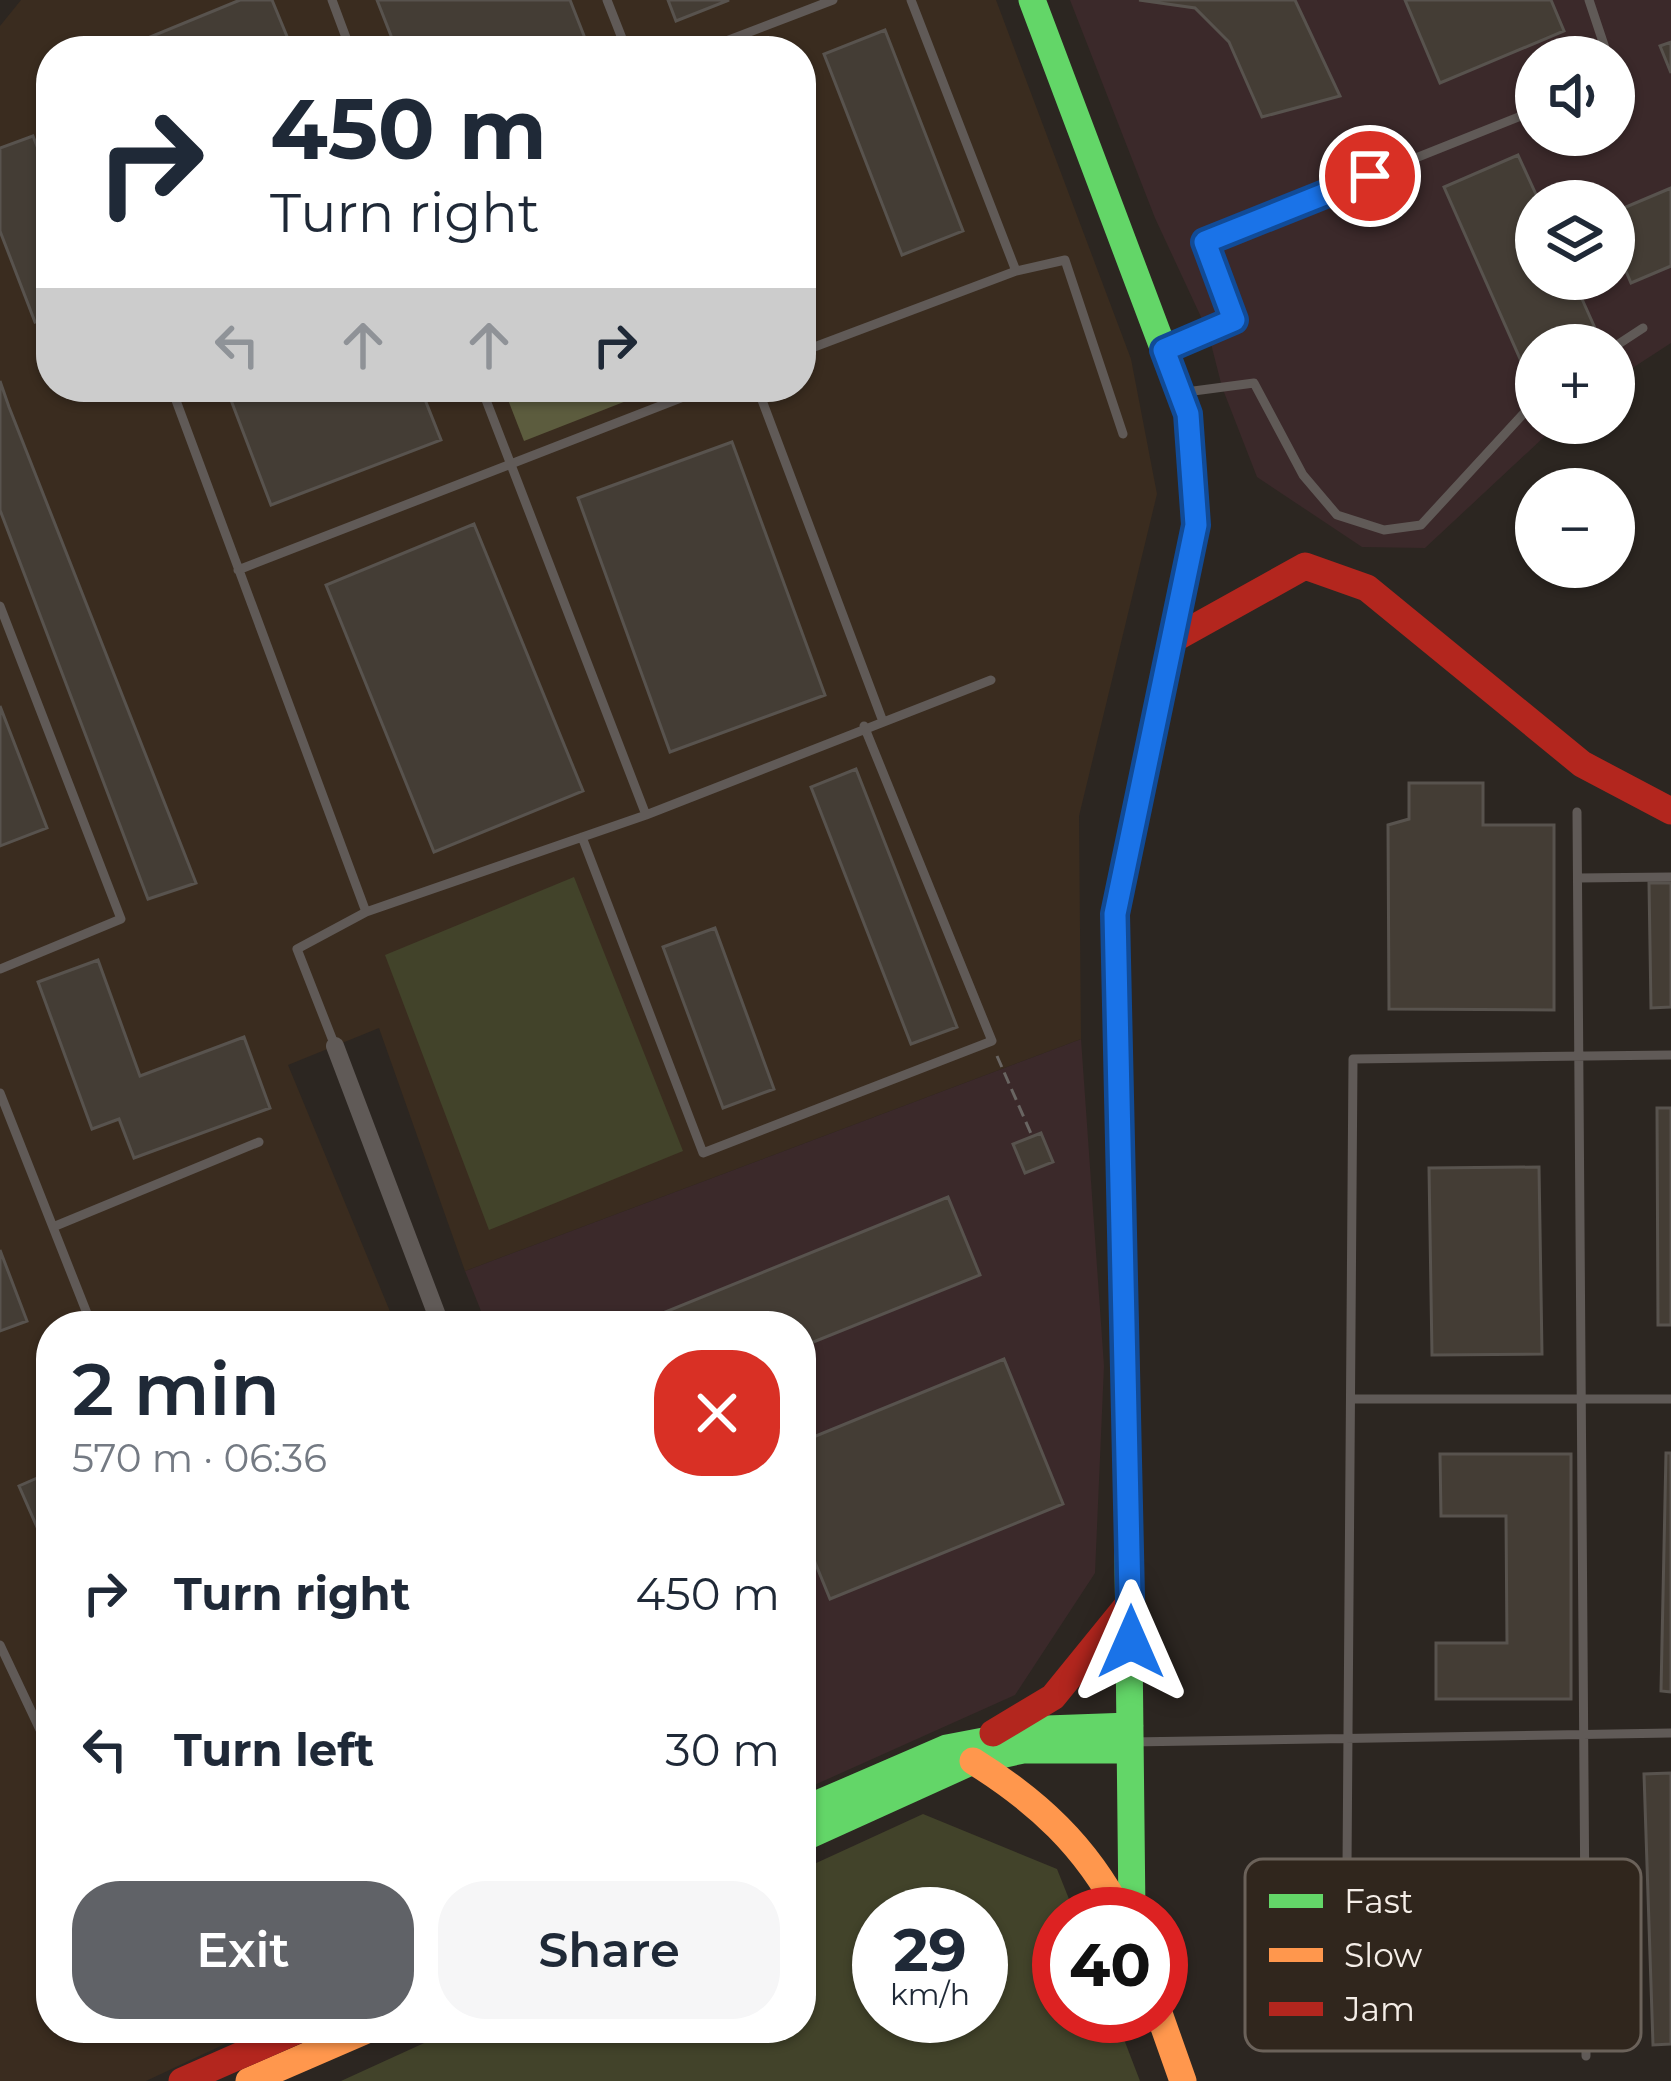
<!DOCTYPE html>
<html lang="en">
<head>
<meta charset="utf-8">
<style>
  body { margin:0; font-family:Montserrat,sans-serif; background:#f6f6f7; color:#1f2937; height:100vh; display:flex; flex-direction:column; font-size:45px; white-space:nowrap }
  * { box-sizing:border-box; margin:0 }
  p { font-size:39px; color:#747a83 }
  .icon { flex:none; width:66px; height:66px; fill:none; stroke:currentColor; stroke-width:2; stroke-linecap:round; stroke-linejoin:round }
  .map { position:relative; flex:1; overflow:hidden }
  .panel { position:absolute; left:36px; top:1311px; width:780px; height:732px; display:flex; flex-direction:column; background:#fff; border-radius:48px; box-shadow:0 3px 9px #0004 }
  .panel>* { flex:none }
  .hud { position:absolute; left:36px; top:36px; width:780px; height:366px; border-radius:48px; box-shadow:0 3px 9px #0004; background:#fff; color:#1f2937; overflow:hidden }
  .tools { position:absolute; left:1515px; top:36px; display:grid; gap:24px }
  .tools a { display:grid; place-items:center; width:120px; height:120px; border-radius:50%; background:#fff; box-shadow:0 3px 9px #0004; font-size:60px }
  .speed { position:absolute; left:852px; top:1887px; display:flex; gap:24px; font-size:60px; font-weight:700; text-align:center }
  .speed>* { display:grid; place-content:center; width:156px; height:156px; border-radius:50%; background:#fff; box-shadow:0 3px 9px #0004; line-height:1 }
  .speed small { font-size:30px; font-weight:400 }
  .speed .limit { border:18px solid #d22; background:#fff; color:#111 }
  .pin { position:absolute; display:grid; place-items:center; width:102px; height:102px; color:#fff; margin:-51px; border:6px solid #fff; border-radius:50%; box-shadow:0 3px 12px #0007 }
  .me { position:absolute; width:132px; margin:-66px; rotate:0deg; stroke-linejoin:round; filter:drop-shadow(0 0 9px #0008) }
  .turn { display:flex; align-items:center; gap:42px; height:252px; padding:0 36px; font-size:54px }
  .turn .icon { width:156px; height:156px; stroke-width:2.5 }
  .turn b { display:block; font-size:84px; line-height:102px }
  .lanes { display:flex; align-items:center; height:114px; padding:0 36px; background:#0003; justify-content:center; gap:60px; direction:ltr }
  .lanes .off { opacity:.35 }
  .round { display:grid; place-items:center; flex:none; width:126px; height:126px; border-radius:48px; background:#f6f6f7 }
  .summary { display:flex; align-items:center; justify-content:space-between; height:204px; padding:0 36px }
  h1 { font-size:72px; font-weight:600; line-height:90px }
  .cta { display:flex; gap:24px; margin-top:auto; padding:24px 36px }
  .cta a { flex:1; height:138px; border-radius:48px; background:#606267; color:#fff; font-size:48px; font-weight:600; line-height:138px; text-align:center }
  .cta a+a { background:#f6f6f7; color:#1f2937 }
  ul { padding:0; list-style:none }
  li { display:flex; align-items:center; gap:36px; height:156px; padding:0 36px }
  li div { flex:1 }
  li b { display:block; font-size:45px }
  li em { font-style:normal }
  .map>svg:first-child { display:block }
  .commercial { fill:#3b292a; fill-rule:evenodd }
  .built { fill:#3a2c1f; fill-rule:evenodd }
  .green { fill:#42432a; fill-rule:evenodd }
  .forest { fill:#5c5c3e }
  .building { fill:#443d35; stroke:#58534e; stroke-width:3 }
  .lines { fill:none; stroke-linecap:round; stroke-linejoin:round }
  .path { stroke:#696562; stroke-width:3; stroke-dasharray:12 6; stroke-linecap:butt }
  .lane { stroke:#605a57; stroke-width:9 }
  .street { stroke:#605a57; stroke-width:18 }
  .fast { stroke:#63d668; stroke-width:27 }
  .slow { stroke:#ff974d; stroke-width:27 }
  .jam { stroke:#b3261e; stroke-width:27 }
  .route-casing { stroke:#114b97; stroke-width:30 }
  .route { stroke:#1a73e8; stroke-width:21 }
  .key { fill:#30261d; stroke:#6b625a; stroke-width:3 }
  .key-label { font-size:33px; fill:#f5eee8 }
</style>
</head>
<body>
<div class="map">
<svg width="1671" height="2081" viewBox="0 0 1671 2081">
  <rect width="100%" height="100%" fill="#2c2621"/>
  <path class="commercial" d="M1070,0H1671V343L1614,380V345H1536V423H1559L1425,548L1362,547L1257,477L1222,387L1208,332L1155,218ZM1536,57H1614V135H1536ZM1536,201H1614V279H1536Z
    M1081,1039L1104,1366L1095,1573L1015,1695L801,1791V1326H487L465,1271Z"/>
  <path class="built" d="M21,0H996L1131,359L1157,494L1079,816L1081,1039L465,1271L379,1028L288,1065L396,1326H51V2028H259L146,2081H0V26ZM51,51H801V387H51Z"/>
  <path class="green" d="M574,877L683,1151L489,1230L385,955Z
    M923,1814L1057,1869L1075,1914H1059V2016H1115L1140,2081H341L457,2028H801V1870ZM879,1914H981V2016H879Z"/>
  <path class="forest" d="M503,387H662L524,441Z"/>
  <path class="building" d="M240,0H272L293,51H130L128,46Z
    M377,0H570L590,51H397Z
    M668,0H729L676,21Z
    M1295,0L1340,96L1262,117L1229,42L1195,8L1139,0Z
    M1405,0H1551L1564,31L1440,83Z
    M885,30L963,231L902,255L824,54Z
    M1671,42V73L1660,46Z
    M33,136L51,182V316L35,322L0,231V148Z
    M1518,155L1539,201L1536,279H1573L1599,337L1582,345H1536V365L1525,370L1444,187Z
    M1671,188V266L1631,283L1614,243V212Z
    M0,381L9,407L196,883L148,899L0,510Z
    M226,387H420L441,440L271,505Z
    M732,442L825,695L670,752L578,498Z
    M474,524L583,791L434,852L326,585Z
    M0,706L47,828L0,846Z
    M856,769L957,1027L911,1044L811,787Z
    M1409,783H1483V825H1554V1010L1389,1009L1388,825L1409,819Z
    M1649,883H1671V1007L1651,1008Z
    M715,928L774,1089L723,1108L663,947Z
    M98,960L140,1076L244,1037L270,1108L134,1158L119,1119L92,1129L38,982Z
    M1657,1108H1671V1325H1658Z
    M1041,1133L1053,1162L1025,1173L1013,1144Z
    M1539,1167L1542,1354L1432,1355L1429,1168Z
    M948,1197L980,1275L801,1347V1326H645L643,1321Z
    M0,1250L27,1321L0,1331Z
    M1004,1359L1063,1504L830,1599L801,1528V1442Z
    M1666,1453H1671V1692L1661,1691Z
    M1440,1454H1571V1699H1436V1643H1507L1506,1516H1441Z
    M51,1472V1559L19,1486Z
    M801,1573L814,1605L801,1611Z
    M1671,1773V2044L1653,2045L1644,1774Z"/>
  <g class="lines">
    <path class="path" d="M997,1056L1032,1136"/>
    <path class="lane" d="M332,0L351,51
      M607,0L627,51
      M911,0L1016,271
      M1589,0L1608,57
      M700,51L833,0
      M1614,74V79
      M1614,347L1643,328
      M1169,348L1234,320L1205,242L1536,110
      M801,352L1016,271L1065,260L1123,434
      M171,387L366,912
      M481,387L646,815
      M757,387L882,719
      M1186,392L1254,383L1303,475L1337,515L1384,530L1421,525L1536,400
      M238,570L709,387
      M0,606L121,919L0,969
      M1577,812L1586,2056
      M582,837L703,1153L992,1041L864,726
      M1578,878L1671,877
      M335,1046L297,949L366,912L646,815L991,680
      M0,1093L92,1326
      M53,1227L259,1142
      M1351,1399H1671
      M0,1645L51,1753
      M1130,1742L1671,1733
      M1347,1867L1353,1059L1671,1055"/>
    <path class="street" d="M335,1046L441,1326"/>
    <path class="fast" d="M1032,0L1188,414L1193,479
      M1126,1375L1132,1914
      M801,1811L947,1748L1047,1729L1130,1726
      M801,1839L973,1761L1023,1750H1129"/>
    <path class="slow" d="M973,1761C1037,1801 1086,1846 1121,1914
      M1160,2016L1183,2081
      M249,2081L371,2028"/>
    <path class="jam" d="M1172,640L1305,566L1367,588L1582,764L1671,811
      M1126,1375L1115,914L1196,525L1193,479
      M993,1733L1053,1697L1131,1601
      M182,2081L303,2028"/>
  </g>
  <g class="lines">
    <g class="route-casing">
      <path id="route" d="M1131,1642L1115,914L1196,525L1188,414L1164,350L1234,320L1205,242L1370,176"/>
    </g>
    <use href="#route" class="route"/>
  </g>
  <rect x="1245" y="1859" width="396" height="192" rx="18" class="key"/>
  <rect x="1269" y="1894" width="54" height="14" fill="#63d668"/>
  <rect x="1269" y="1948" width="54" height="14" fill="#ff974d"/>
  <rect x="1269" y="2002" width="54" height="14" fill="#b3261e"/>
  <g class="key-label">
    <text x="1344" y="1913">Fast</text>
    <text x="1344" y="1967">Slow</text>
    <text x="1344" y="2021">Jam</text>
  </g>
</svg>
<div class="tools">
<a><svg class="icon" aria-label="sound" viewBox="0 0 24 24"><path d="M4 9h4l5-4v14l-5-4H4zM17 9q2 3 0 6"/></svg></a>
<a><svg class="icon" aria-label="layers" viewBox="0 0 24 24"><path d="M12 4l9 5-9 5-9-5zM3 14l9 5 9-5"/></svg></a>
<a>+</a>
<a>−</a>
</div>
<div class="speed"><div>29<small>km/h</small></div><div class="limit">40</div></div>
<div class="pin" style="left:1370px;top:176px;background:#d93025"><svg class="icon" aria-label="arrive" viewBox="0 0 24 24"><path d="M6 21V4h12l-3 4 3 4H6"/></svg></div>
<svg class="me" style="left:1131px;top:1642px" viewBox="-20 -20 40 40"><path d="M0-17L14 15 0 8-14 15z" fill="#1a73e8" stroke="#fff" stroke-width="4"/></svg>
<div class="hud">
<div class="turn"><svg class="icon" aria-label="right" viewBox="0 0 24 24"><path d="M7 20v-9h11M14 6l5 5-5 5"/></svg><div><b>450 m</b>Turn right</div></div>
<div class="lanes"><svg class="icon off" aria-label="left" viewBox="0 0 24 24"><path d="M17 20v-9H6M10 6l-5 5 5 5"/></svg><svg class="icon off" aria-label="ahead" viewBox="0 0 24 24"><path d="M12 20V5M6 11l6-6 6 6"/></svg><svg class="icon off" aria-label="ahead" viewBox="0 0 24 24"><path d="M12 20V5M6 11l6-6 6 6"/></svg><svg class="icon" aria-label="right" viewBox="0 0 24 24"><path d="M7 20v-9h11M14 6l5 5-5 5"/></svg></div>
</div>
<section class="panel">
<div class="summary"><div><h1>2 min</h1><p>570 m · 06:36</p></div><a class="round" style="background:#d93025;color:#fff"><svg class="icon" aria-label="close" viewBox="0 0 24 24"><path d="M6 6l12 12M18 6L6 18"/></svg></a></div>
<ul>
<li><svg class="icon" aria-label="right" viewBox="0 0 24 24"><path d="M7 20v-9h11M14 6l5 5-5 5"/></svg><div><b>Turn right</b></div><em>450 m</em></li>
<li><svg class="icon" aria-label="left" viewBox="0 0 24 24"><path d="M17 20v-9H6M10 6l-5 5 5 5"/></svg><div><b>Turn left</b></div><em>30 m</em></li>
</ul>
<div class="cta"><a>Exit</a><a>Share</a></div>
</section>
</div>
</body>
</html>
